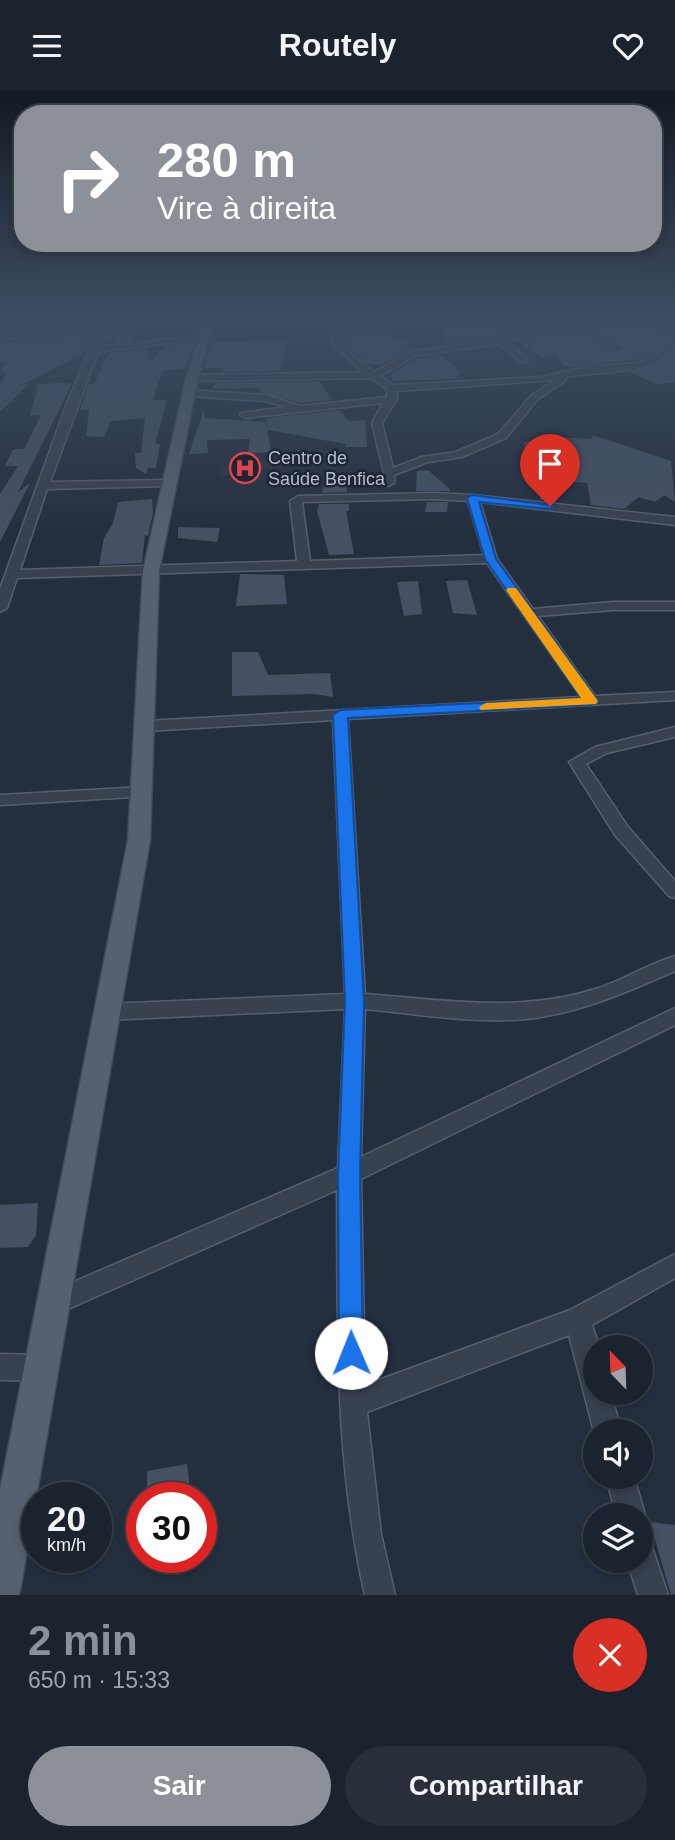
<!DOCTYPE html>
<html lang="pt">
<head>
<meta charset="utf-8">
<style>
  body { margin:0; font-family:Arial,sans-serif; background:#282f3a; color:#f1f3f6; height:100vh; display:flex; flex-direction:column; font-size:26px; white-space:nowrap }
  * { box-sizing:border-box; margin:0 }
  p { font-size:23px; color:#a0a4aa }
  .icon { flex:none; width:38px; height:38px; fill:none; stroke:currentColor; stroke-width:2; stroke-linecap:round; stroke-linejoin:round }
  .map { position:relative; height:1504px; overflow:hidden }
  .details { display:flex; flex-direction:column; background:#1b232e; flex:1 }
  .details>* { flex:none }
  .banner { position:absolute; left:14px; top:14px; width:648px; height:147px; border-radius:28px; box-shadow:0 4px 10px #0003,0 0 0 2px #39404a; background:#8c9099; color:#fff; overflow:hidden }
  .needle { width:46px; rotate:337deg }
  .buttons { position:absolute; left:583px; top:1244px; display:grid; gap:14px }
  .buttons a { display:grid; place-items:center; width:70px; height:70px; border-radius:50%; background:#1b232e; box-shadow:0 4px 10px #0003,0 0 0 2px #39404a; font-size:35px }
  .speed { position:absolute; left:21px; top:1391px; display:flex; gap:14px; font-size:35px; font-weight:700; text-align:center }
  .speed>* { display:grid; place-content:center; width:91px; height:91px; border-radius:50%; background:#1b232e; box-shadow:0 4px 10px #0003,0 0 0 2px #39404a; line-height:1 }
  .speed small { font-size:18px; font-weight:400 }
  .speed .limit { border:10px solid #d22; background:#fff; color:#111 }
  .pin { position:absolute; display:grid; place-items:center; width:60px; height:60px; color:#fff; margin:-72px -30px; border-radius:50% 50% 50% 0; rotate:-45deg; box-shadow:0 0 7px #0007 }
  .pin .icon { rotate:45deg }
  .me { position:absolute; width:77px; margin:-38px; rotate:359deg; stroke-linejoin:round; filter:drop-shadow(0 0 5px #0008) }
  .turn { display:flex; align-items:center; gap:24px; height:147px; padding:0 28px; font-size:32px }
  .turn .icon { width:91px; height:91px; stroke-width:2.5 }
  .turn b { display:block; font-size:49px; line-height:60px }
  .round { display:grid; place-items:center; flex:none; width:74px; height:74px; border-radius:37px; background:#282f3a }
  .headline { display:flex; align-items:center; justify-content:space-between; height:119px; padding:0 28px }
  h1 { font-size:42px; font-weight:600; line-height:52px; color:#8c9099 }
  .primary-button { display:flex; gap:14px; margin-top:auto; padding:14px 28px }
  .primary-button a { flex:1; height:80px; border-radius:42px; background:#8c9099; color:#fff; font-size:28px; font-weight:600; line-height:80px; text-align:center }
  .primary-button a+a { background:#282f3a; color:#f1f3f6 }
  header { display:flex; justify-content:space-between; align-items:center; height:91px; padding:0 28px; background:#1b232e; font-size:32px; font-weight:600 }
  .map>svg:first-child { display:block }
  .medical { fill:#32303f }
  .building { fill:#455162 }
  .lines { fill:none; stroke-linecap:round; stroke-linejoin:round }
  .minor-casing { stroke:#565f6c; stroke-width:3 }
  .major-casing { stroke:#414a57; stroke-width:3 }
  .minor { fill:#38414e; fill-rule:evenodd }
  .major { fill:#56606e; fill-rule:evenodd }
  .route { fill:#1a73e8; stroke:#114b97; stroke-width:2 }
  .slow { fill:#f59e0b }
  .labels { text-anchor:middle; dominant-baseline:central; stroke-width:5; stroke-linejoin:round; paint-order:stroke }
  .far-poi-label { font-size:18px; fill:#b4bcc9; stroke:#1d2633; text-anchor:start }
</style>
</head>
<body>
<header><svg class="icon" aria-label="menu" viewBox="0 0 24 24"><path d="M4 6h16M4 12h16M4 18h16"/></svg>Routely<svg class="icon" aria-label="heart" viewBox="0 0 24 24"><path d="M12 20l-8-8c-3-5 5-10 8-4 3-6 11-1 8 4z"/></svg></header>
<div class="map">
<svg width="675" height="1504" viewBox="0 0 675 1504">
  <rect width="100%" height="100%" fill="#242f3e"/>
  <path class="medical" d="M282,370L280,377L261,378L258,384L218,385L220,376H247V371Z"/>
  <path class="building" d="M0,232H35L49,236L0,239Z
    M442,232H491L501,244L445,253Z
    M578,232H629L675,243L655,264L636,269L577,275H563L556,260L543,266L522,255L520,250L562,238L583,244L617,262L627,259L612,245Z
    M138,239L130,250L114,252L117,245L104,252V241Z
    M388,239L393,249L405,248L410,258L381,274L368,273L349,258L342,244Z
    M68,242L91,248L86,261L23,293H29L0,321V294L6,281L1,282L6,270H0V251L64,247Z
    M211,250L218,251L288,250L279,280L222,281L224,277H204Z
    M195,251L186,277L162,280L153,309H167L155,353H160L156,377H148L146,383L136,377L135,362H141L145,327L111,330L104,346L86,345L89,319H80L89,293H94L109,262L146,258L151,271L165,255Z
    M675,256V291L657,293L628,281L663,270Z
    M440,264L461,281L456,288L392,290L391,282L416,268Z
    M319,290L332,309L300,312L260,301L259,297L212,298L215,292Z
    M65,292L72,293L18,401L30,392L0,451V403L18,375H5L13,358H24L41,324L30,325L38,293Z
    M204,318L205,327L266,331L271,361L248,362L250,348L207,349L208,362L189,363Z
    M340,319L348,330L365,329L367,356H345L346,353L268,339L266,327Z
    M593,344L671,370L675,411L664,404L655,411L639,406L624,418L591,414L587,392L562,390L551,410L539,409L549,386L531,380L540,372H528L524,351L539,352L540,345L592,348Z
    M428,379L450,398V400H416L417,380Z
    M326,386H346L347,401L322,402Z
    M152,408L153,422L148,445L145,444L142,472L99,474L104,447L113,432L118,411Z
    M427,411H448L447,421H425Z
    M319,413H349V420H346L354,463L329,464L317,420Z
    M178,436L220,437L217,451L178,447Z
    M240,483L284,484L287,513L236,515Z
    M467,489L477,524L453,522L446,490Z
    M418,490L422,523L404,525L397,491Z
    M232,561H258L268,584L330,582L333,606L314,603L232,605Z
    M38,1112L36,1144L28,1156L0,1157V1114Z
    M187,1373L191,1407H147V1380Z
    M650,1431L675,1434V1503L671,1504Z"/>
  <g class="lines">
    <g class="minor-casing">
      <path id="minor" d="M44,232H57L103,243L100,256L204,244L208,247L98,261L50,391L167,389L173,392L167,395L47,398L20,479L297,470L290,410L298,405L434,402L473,404L675,426V434L480,411L497,468L533,518L613,511H675V519H613L538,525L595,605L675,601V609L348,628L365,903C441,909 521,922 595,898C623,890 647,873 675,865V880C627,901 580,922 527,928C474,933 417,923 365,918L361,1066L675,917V934L361,1088L365,1294L570,1219L675,1163V1187L592,1234L599,1256H595V1302H611L621,1340H595V1345L569,1244L367,1321L381,1443L395,1504H365C334,1368 338,1238 337,1099L50,1226L41,1223L37,1214L41,1205L338,1077L345,918L106,929L99,926L96,921L99,916L106,913L345,903L333,629L146,640L138,635L146,630L581,606L487,472L17,487L7,517L0,521V498L66,315L95,246L67,239L64,244L0,248V242L64,238ZM434,408L468,410L484,464L310,470L302,411Z
        M325,232H384L380,234L334,235L347,260L374,281L410,261L507,246L493,232H501L514,243C560,230 585,225 625,258L618,260L584,242L562,235L507,251L527,267V271H521L499,253L415,265L380,285L393,294L541,286L586,276L636,272L656,266L675,246C675,285 593,280 566,286L565,290L538,308L506,347L462,366L428,371L394,384V392L388,395L382,392L384,382L372,332L383,312L245,327L240,324L241,322L287,316L265,310L188,305L183,302L188,299L266,304L300,315L387,306V298L371,287L192,290L187,287L192,284L363,281L334,255ZM555,289L532,304L498,343L456,361L422,366L393,377L382,332L397,308V300Z
        M663,232H675V238Z
        M675,636V646L607,662L586,673L628,736L675,790V807L669,805L615,744L569,671L595,656Z
        M143,696L149,697L151,701L149,705L0,714V704Z
        M0,1263L41,1264L50,1268L54,1277L50,1286L41,1290L0,1289Z
        M606,1386H634L645,1424L640,1434V1424H616Z
        M640,1449L651,1453L668,1504H638L627,1470H640Z"/>
    </g>
    <g class="major-casing">
      <path id="major" d="M204,232H214L198,287L159,480L150,749L20,1500L18,1504H0V1399L128,749L143,480L186,287Z"/>
    </g>
    <use href="#minor" class="minor"/>
    <use href="#major" class="major"/>
  </g>
  <linearGradient id="sky" x2="0" y2="1"><stop stop-color="#141a22"/><stop offset="0.52" stop-color="#3f4d63"/><stop offset="1" stop-color="#3f4d63" stop-opacity="0"/></linearGradient>
  <rect width="675" height="442" fill="url(#sky)"/>
  <path class="route" d="M472,404L555,415L550,418L479,411L496,468L598,610L591,614L348,627L364,910L360,1083L363,1262L360,1270L351,1273L343,1270L339,1262L338,1083L345,910L333,624L340,619L581,607L485,468L467,407Z"/>
  <path class="slow" d="M508,497H516L598,610L596,613L481,619L479,616L486,612L581,607L506,499Z"/>
  <defs>
    <g id="hospital-ring" transform="scale(1.575)"><circle r="9.5" fill="#1d2633" stroke="#e0444e" stroke-width="1.5"/><path d="M-5-5h3v3.5h4V-5h3V5h-3V1.5h-4V5h-3Z" fill="#e0444e"/></g>
  </defs>
  <g fill-rule="evenodd">
    <use href="#hospital-ring" x="245" y="377"/>
  </g>
  <g class="labels">
    <g class="far-poi-label">
      <text x="268" y="367">Centro de<tspan x="268" dy="21">Saúde Benfica</tspan></text>
    </g>
  </g>
</svg>
<div class="buttons">
<a><svg class="needle" viewBox="-14 -14 28 28"><path d="M0-13l5 13h-10z" fill="#e53935"/><path d="M0 13l5-13h-10z" fill="#a0a4aa"/></svg></a>
<a><svg class="icon" aria-label="sound" viewBox="0 0 24 24"><path d="M4 9h4l5-4v14l-5-4H4zM17 9q2 3 0 6"/></svg></a>
<a><svg class="icon" aria-label="layers" viewBox="0 0 24 24"><path d="M12 4l9 5-9 5-9-5zM3 14l9 5 9-5"/></svg></a>
</div>
<div class="speed"><div>20<small>km/h</small></div><div class="limit">30</div></div>
<div class="pin" style="left:550px;top:415px;background:#d93025"><svg class="icon" aria-label="arrive" viewBox="0 0 24 24"><path d="M6 21V4h12l-3 4 3 4H6"/></svg></div>
<svg class="me" style="left:351px;top:1262px" viewBox="-20 -20 40 40"><circle r="19" fill="#fff"/><path d="M0-13L10 11 0 6-10 11z" fill="#1a73e8"/></svg>
<div class="banner">
<div class="turn"><svg class="icon" aria-label="right" viewBox="0 0 24 24"><path d="M7 20v-9h11M14 6l5 5-5 5"/></svg><div><b>280 m</b>Vire à direita</div></div>
</div>
</div>
<section class="details">
<div class="headline"><div><h1>2 min</h1><p>650 m · 15:33</p></div><a class="round" style="background:#d93025;color:#fff"><svg class="icon" aria-label="close" viewBox="0 0 24 24"><path d="M6 6l12 12M18 6L6 18"/></svg></a></div>
<div class="primary-button"><a>Sair</a><a>Compartilhar</a></div>
</section>
</body>
</html>
